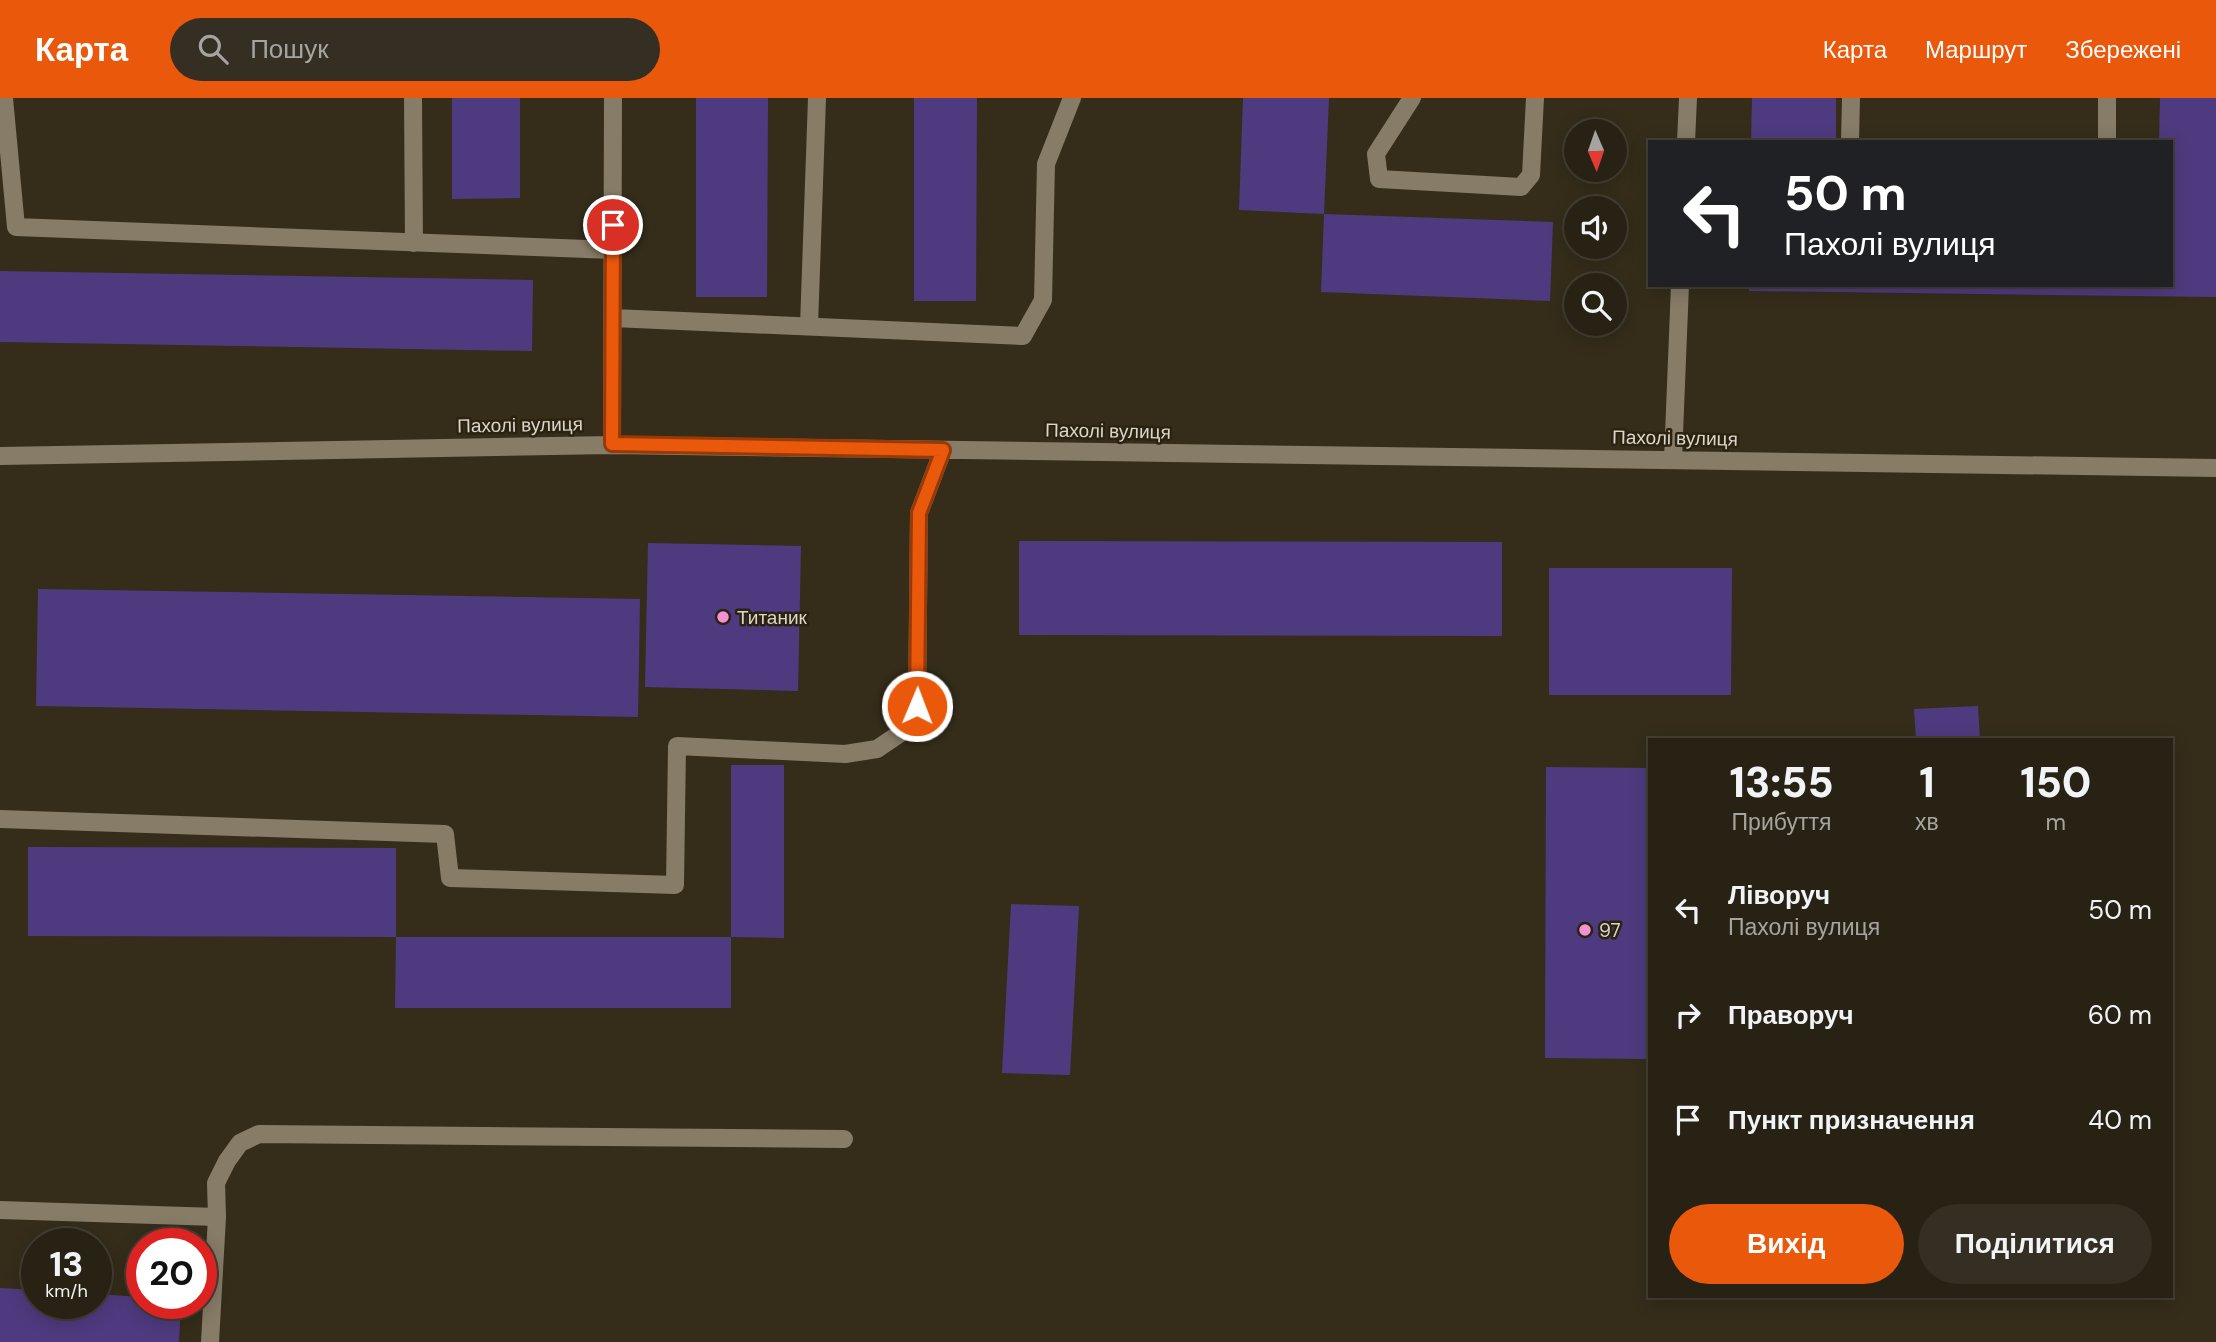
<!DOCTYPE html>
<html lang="uk">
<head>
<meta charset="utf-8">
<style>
  body { margin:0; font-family:"DM Sans",sans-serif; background:#342f22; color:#f1f3f6; height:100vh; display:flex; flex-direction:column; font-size:26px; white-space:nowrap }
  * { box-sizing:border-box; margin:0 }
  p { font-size:23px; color:#a5a4a0 }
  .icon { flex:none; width:38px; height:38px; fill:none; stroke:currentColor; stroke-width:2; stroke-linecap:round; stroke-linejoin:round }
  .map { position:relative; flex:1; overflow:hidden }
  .panel { position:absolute; left:1648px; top:640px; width:525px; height:560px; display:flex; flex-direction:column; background:#282214; border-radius:0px; box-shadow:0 4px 18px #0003,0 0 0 2px #443f34 }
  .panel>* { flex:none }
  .hud { position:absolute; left:1648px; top:42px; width:525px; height:147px; border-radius:0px; box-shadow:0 4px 18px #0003,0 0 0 2px #443f34; background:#202124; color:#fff; overflow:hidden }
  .needle { width:46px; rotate:178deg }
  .controls { position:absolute; left:1564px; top:21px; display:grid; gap:14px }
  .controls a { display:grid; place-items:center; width:63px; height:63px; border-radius:50%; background:#282214; box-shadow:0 4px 18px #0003,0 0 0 2px #443f34; font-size:35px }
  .speed { position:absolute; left:21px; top:1130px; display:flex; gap:14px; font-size:35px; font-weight:700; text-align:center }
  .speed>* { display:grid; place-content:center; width:91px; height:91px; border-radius:50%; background:#282214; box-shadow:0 4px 18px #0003,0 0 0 2px #443f34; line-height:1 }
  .speed small { font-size:18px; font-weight:400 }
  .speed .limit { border:10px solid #d22; background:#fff; color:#111 }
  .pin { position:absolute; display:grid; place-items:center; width:60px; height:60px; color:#fff; margin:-30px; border:4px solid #fff; border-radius:50%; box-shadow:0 2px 7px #0007 }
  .me { position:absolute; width:77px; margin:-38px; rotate:1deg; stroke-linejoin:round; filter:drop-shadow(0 0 5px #0008) }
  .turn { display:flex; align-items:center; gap:24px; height:147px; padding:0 21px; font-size:32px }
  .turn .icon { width:91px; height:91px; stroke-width:2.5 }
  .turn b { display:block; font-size:49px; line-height:60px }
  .eta { display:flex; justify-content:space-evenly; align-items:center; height:119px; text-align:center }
  .eta b { font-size:42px; font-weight:800; line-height:49px }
  .primary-button { display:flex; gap:14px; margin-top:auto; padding:14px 21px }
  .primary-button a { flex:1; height:80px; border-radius:42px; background:#ea580c; color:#fff; font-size:28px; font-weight:800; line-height:80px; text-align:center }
  .primary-button a+a { background:#342f22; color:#f1f3f6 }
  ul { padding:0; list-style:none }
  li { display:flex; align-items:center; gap:21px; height:105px; padding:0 21px }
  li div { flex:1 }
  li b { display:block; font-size:26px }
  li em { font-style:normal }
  header { display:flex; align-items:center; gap:42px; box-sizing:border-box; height:98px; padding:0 35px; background:#ea580c; color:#fff }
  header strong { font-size:33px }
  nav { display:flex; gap:38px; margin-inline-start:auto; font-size:24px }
  .search { width:490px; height:63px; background:#342f22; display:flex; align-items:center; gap:18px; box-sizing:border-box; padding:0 24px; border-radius:38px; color:#a5a4a0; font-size:26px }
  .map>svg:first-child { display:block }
  .building { fill:#4e3b7f }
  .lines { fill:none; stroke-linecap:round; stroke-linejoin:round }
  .minor { stroke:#867c67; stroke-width:18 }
  .route-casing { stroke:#983908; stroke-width:18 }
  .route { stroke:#ea580c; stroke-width:12 }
  .poi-dot { fill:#f491d4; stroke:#2b2310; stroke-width:2.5 }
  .labels { text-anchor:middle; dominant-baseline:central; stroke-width:5; stroke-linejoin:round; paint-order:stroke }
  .street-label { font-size:19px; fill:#dbd6cb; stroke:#2b2310 }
  .poi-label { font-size:19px; fill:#dbd6cb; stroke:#2b2310; text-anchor:start }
</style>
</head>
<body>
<header>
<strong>Карта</strong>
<div class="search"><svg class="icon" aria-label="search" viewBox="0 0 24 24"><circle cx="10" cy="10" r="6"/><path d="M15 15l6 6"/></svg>Пошук</div>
<nav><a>Карта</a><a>Маршрут</a><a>Збережені</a></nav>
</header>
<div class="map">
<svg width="2216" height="1244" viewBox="0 0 2216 1244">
  <rect width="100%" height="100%" fill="#352d1a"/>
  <path class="building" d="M452,0H520V100L452,101Z
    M696,0H768L767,199H696Z
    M914,0H977L976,203H914Z
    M1243,0H1329L1324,116L1553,124L1550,203L1321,194L1324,116L1239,112Z
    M1752,0H1836V44H1751Z
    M2160,0H2216V199L1749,193V187H2172V44H2159Z
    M0,173L533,182L532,253L0,244Z
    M1019,443L1502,444V538L1019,537Z
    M648,445L801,448L798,593L645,589Z
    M1549,470H1732L1731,597H1549Z
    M38,491L640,501L638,619L36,608Z
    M1978,608L1980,642H1916L1914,611Z
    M731,667H784V840L731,839Z
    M1546,669L1650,670V961L1545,960Z
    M28,749L396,750V839L28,838Z
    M1011,806L1079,808L1070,977L1002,975Z
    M396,839H731V910H395Z
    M0,1190L37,1192V1206H96V1196L142,1199V1206H181L179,1244H0Z"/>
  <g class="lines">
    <path class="minor" d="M4,0L16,129L613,152
      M413,0L414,145
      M1412,0L1376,56L1379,81L1521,89L1531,77L1535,0
      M1686,44L1688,0
      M1850,44L1851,0
      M2107,44V0
      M613,220L1023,238L1043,202L1046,66L1072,0
      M809,228L817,0
      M612,347L613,0
      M0,358L612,347L2216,370
      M1673,361L1680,187
      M0,721L445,736L450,780L675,787L677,648L845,656L877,651L902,634L917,608L919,415L943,352
      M0,1112L217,1119L216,1085L227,1063L240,1045L259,1036L844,1041
      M210,1244L217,1119"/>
  </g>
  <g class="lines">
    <g class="route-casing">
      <path id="route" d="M613,127L612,346L943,352L919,415L917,608"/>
    </g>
    <use href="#route" class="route"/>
  </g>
  <g class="poi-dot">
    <circle cx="723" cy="519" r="7"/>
    <circle cx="1585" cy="832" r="7"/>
  </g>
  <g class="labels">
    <g class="street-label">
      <text transform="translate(520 327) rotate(-1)">Пахолі вулиця</text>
      <text transform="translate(1108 333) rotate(1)">Пахолі вулиця</text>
      <text transform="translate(1675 340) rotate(1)">Пахолі вулиця</text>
    </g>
    <g class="poi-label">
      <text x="737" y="519">Титаник</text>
      <text x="1599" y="832">97</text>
    </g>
  </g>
</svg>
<div class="controls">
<a><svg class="needle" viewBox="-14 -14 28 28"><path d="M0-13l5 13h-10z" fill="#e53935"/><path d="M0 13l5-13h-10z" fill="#a5a4a0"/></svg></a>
<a><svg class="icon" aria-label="sound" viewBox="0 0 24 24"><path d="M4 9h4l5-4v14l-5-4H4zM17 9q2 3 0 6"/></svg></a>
<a><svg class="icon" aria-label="search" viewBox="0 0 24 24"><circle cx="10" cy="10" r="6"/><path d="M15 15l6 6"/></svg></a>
</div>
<div class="speed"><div>13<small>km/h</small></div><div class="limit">20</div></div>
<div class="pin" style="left:613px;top:127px;background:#d93025"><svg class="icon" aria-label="arrive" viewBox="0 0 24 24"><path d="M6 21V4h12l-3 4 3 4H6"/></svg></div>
<svg class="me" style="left:917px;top:608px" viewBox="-20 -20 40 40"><circle r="17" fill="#ea580c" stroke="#fff" stroke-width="3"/><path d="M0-11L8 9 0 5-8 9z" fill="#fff"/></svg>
<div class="hud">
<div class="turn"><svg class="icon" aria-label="left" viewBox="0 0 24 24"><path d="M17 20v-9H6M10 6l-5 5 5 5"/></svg><div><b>50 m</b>Пахолі вулиця</div></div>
</div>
<section class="panel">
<div class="eta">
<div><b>13:55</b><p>Прибуття</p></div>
<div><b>1</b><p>хв</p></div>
<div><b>150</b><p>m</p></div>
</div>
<ul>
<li><svg class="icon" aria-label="left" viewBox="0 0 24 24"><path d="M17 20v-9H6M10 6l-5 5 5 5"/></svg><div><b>Ліворуч</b><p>Пахолі вулиця</p></div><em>50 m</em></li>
<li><svg class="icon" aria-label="right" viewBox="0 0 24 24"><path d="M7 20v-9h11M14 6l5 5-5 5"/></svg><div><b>Праворуч</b></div><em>60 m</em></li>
<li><svg class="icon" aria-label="arrive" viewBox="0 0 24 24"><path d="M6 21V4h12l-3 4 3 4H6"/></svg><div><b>Пункт призначення</b></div><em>40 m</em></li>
</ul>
<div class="primary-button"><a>Вихід</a><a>Поділитися</a></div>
</section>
</div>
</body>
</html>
